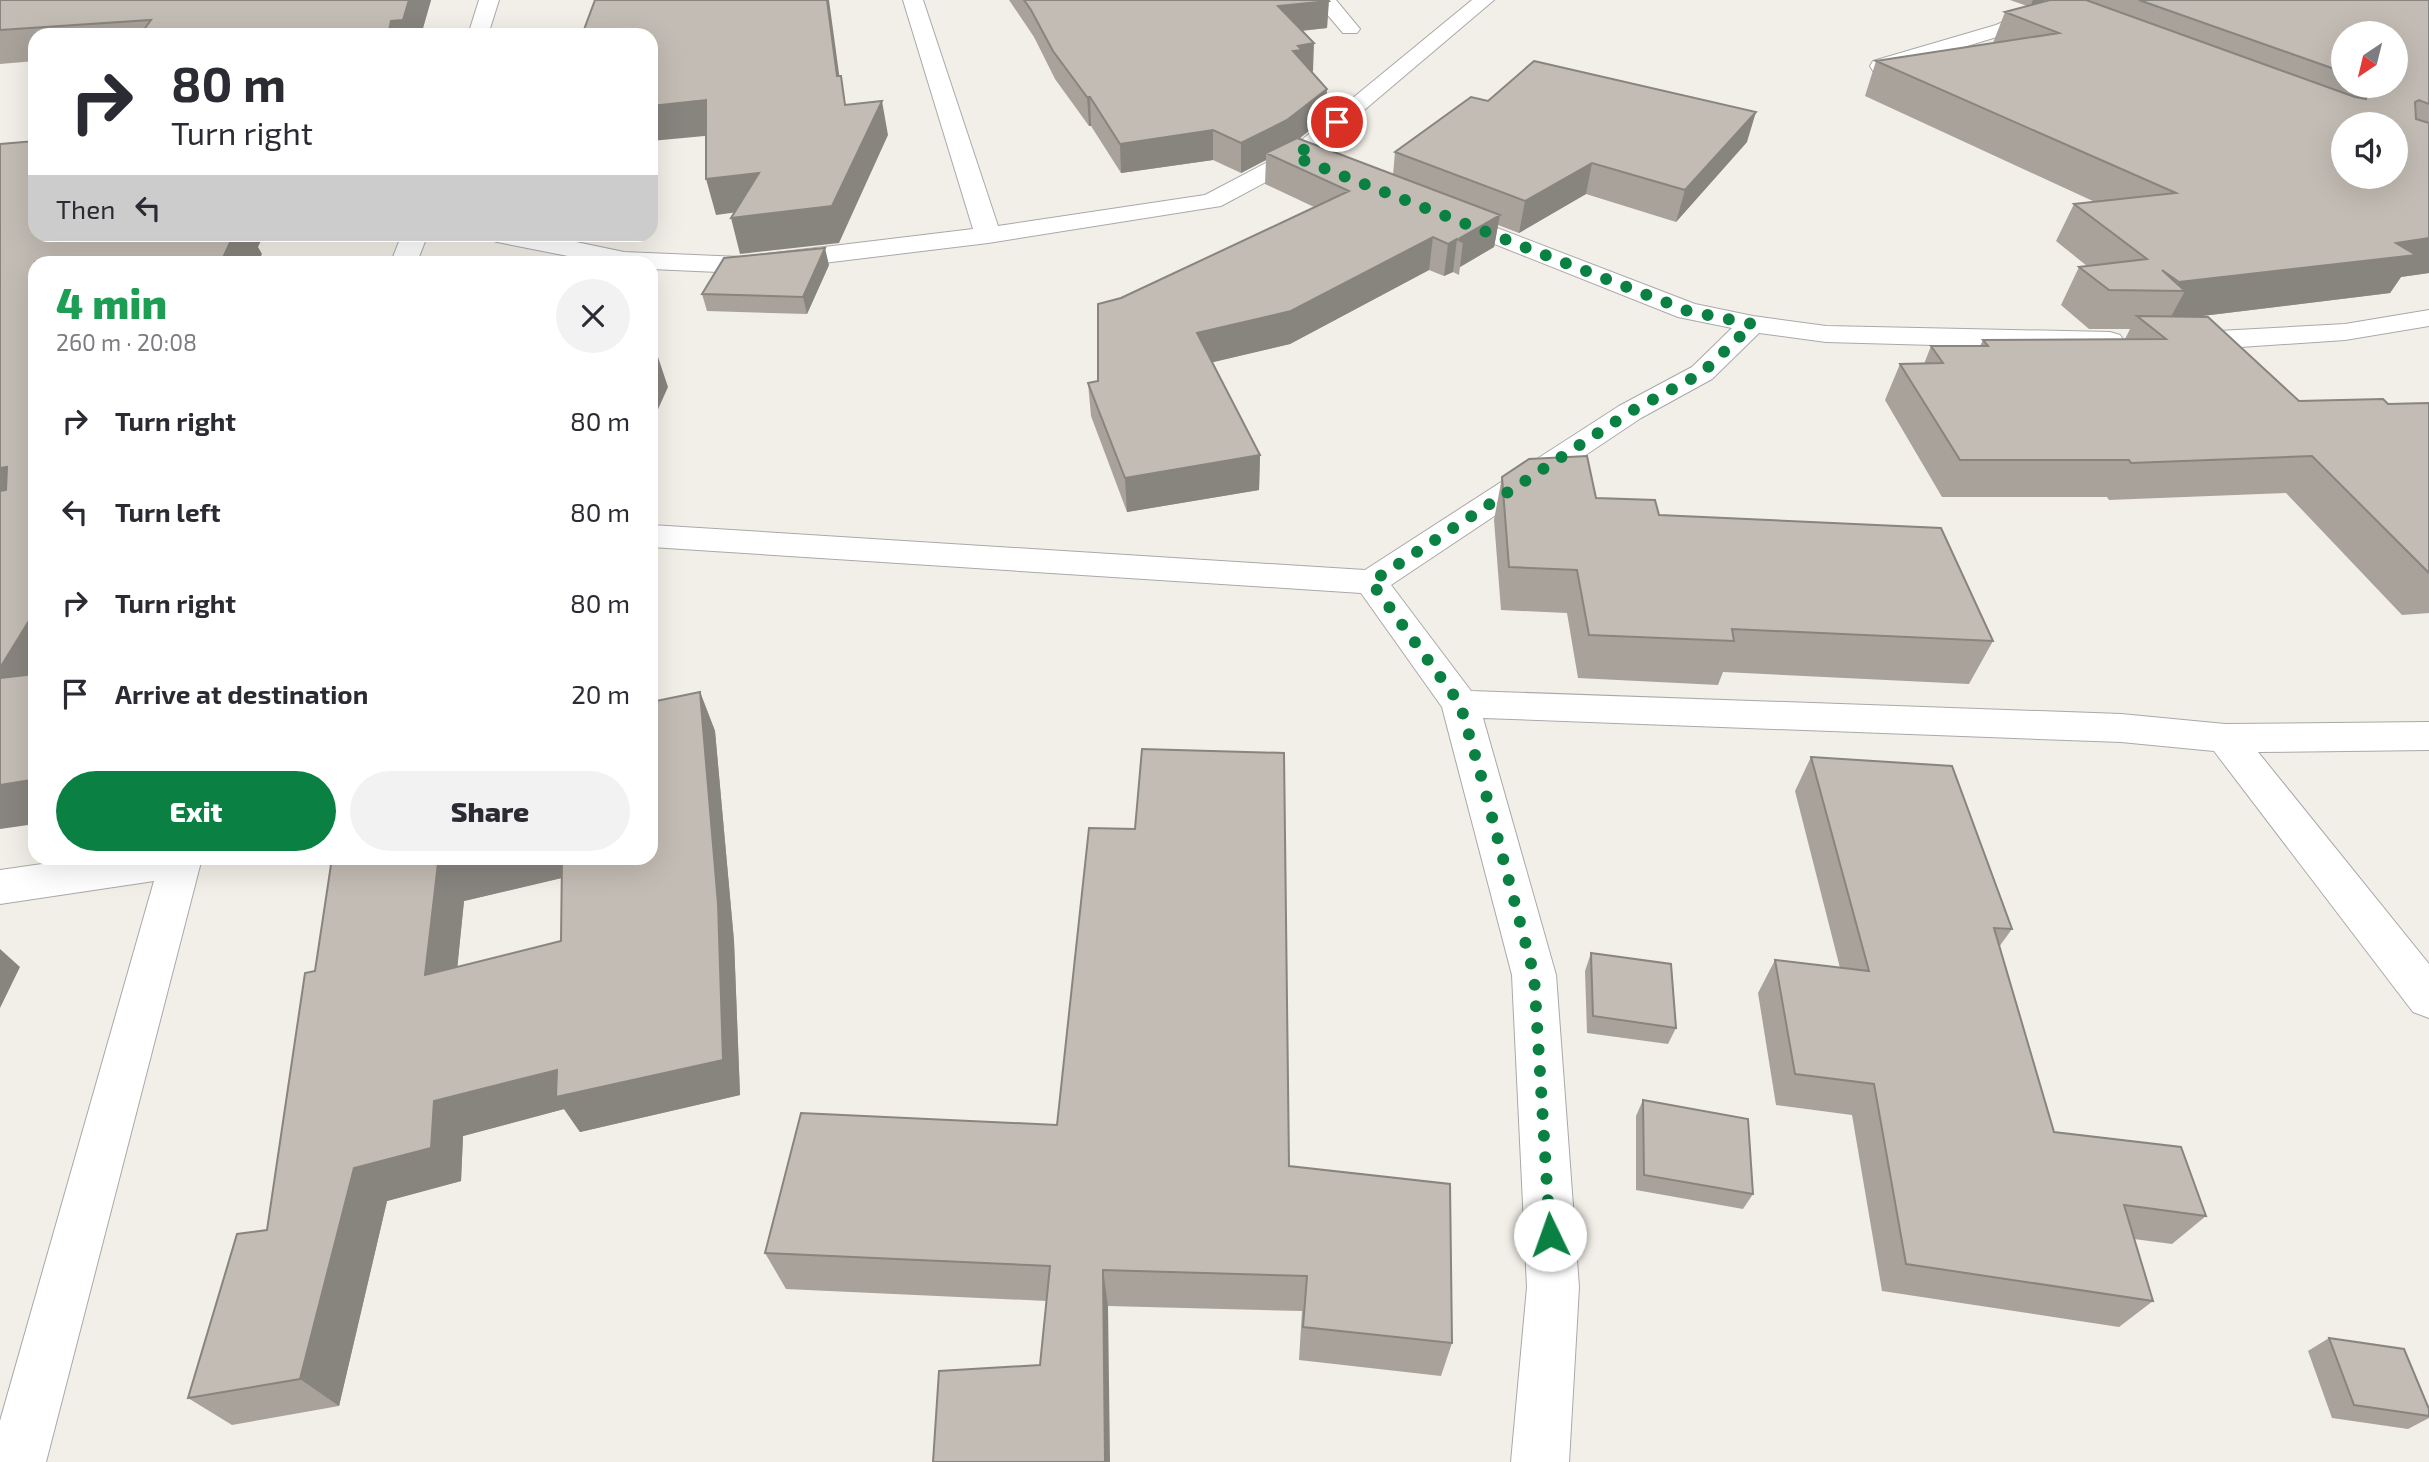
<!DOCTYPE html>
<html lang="en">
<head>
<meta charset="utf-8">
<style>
  body { margin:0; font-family:"Exo 2",sans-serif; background:#f2f2f3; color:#2b2b33; height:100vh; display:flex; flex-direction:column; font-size:26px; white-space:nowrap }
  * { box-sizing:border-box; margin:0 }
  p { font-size:23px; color:#7c7c81 }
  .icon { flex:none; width:38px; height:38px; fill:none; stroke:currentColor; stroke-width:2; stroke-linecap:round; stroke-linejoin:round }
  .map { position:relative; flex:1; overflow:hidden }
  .panel { position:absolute; left:28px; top:256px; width:630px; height:609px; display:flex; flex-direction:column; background:#fff; border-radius:21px; box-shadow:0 7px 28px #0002 }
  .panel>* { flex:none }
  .banner { position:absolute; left:28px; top:28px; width:630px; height:214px; border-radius:21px; box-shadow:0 7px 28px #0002; background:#fff; color:#2b2b33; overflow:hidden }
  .needle { width:46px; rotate:215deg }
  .tools { position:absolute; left:2331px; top:21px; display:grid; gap:14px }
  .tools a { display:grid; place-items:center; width:77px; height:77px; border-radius:50%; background:#fff; box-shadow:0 7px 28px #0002; font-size:35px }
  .pin { position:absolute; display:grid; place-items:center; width:60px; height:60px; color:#fff; margin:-30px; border:4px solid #fff; border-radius:50%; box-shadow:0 2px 7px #0007 }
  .me { position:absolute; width:77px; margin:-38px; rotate:357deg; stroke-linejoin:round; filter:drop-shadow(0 0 5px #0008) }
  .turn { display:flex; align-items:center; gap:24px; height:147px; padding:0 28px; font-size:32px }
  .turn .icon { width:91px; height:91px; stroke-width:2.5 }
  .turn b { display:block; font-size:49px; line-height:60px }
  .then { display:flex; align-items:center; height:66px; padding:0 28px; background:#0003; gap:14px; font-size:26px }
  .round { display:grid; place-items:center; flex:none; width:74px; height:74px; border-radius:37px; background:#f2f2f3 }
  .summary { display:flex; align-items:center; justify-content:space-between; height:119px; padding:0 28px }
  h1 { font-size:42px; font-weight:800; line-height:52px; color:#1e9e55 }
  .action { display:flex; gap:14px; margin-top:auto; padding:14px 28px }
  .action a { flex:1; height:80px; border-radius:42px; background:#0b8043; color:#fff; font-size:28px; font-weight:800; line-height:80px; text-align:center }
  .action a+a { background:#f2f2f3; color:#2b2b33 }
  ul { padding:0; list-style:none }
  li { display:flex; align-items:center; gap:21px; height:91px; padding:0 28px }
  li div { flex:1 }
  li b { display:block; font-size:26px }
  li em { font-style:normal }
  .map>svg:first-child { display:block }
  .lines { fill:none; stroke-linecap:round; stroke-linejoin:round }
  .minor-casing { stroke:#a9a9a9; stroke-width:2 }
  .minor { fill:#fff; fill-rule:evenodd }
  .wall { fill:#a8a29b; fill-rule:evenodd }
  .shaded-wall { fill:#88847e }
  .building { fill:#c3bcb4; stroke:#88847e; stroke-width:2; fill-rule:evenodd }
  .route { stroke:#0b8043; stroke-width:12; stroke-dasharray:0 21.6 }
</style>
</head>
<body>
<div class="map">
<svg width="2429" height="1462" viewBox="0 0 2429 1462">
  <rect width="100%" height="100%" fill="#f2efe8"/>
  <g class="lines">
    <g class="minor-casing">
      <path id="minor" d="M479,0H499L488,35H468Z
        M903,0H923L998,226L1205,195L1287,152L1472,0H1494L1303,162L1221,206L988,243L741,273L651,269V262H598L497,242L488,239L484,234H538L624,252L741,257L973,229Z
        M1315,0H1336L1360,29L1357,33H1343Z
        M2052,0H2079L2076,4L2010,33L1881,72L1873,71L1870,66L1873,61L1996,25Z
        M1448,209L1695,304L1753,316L1826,326L2110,332L2120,335L2124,341L2120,347L2110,350L1826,342L1759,333L1712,379L1641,418L1391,585L1471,691L2121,714L2225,724L2429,722V750L2258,752L2429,964V1018L2413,1012L2214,751L2121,742L1483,718L1556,975L1579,1287L1569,1462H1511L1527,1287L1512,975L1442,707L1361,593L651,547V525L1365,570L1619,406L1692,367L1732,328L1678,317L1439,222L1435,217L1439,212Z
        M402,234H428L417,262H391Z
        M2429,310V326L2345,340L2181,351L2171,348L2167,342L2171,336L2181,333L2345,324Z
        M84,858H202L46,1462H0V1421L154,881L0,904V870Z"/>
    </g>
    <use href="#minor" class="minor"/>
  </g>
  <path class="wall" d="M0,0H431L421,35H35V61L0,64Z
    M1009,0H1328L1327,28L1302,31L1313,71L1312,72L1325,117L1299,139L1393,175L1395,152L1488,101L1747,142L1676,222L1586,194L1519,233L1498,225L1494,247L1460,267L1459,275L1453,272L1444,276L1429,270L1290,344L1212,362L1260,455L1259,490L1127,512L1091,416L1088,383L1098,381L1121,298L1314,207L1265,184L1266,160L1241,173L1213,160L1121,173L1091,126H1089L1055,79L1034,37Z
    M2010,0H2046L2039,3L2050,0H2429V273L2401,277L2390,293L2194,317L2299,401L2388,404L2429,403V613L2402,615L2286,493L2109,500L2107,497H1942L1885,400L1900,364H1924L1931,346H1980L1983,340L2125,339L2130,329H2089L2061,305L2079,267L2087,266L2056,241L2074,204L2095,202L1865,96L1876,61L1993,43L2005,12L2027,6ZM2343,33L2396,86H2343Z
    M829,265L807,314L707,311L702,294Z
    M1502,477L1596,498L1659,515L1993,641L1969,684L1723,672L1718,685L1578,678L1567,613L1501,610L1494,520Z
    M700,692L715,731L734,941L740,1095L580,1132L564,1109L463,1136L461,1181L387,1201L339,1406L232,1425L188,1398L267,1230L315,971ZM561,878V941L457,967L464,901Z
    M1811,757L2012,929L1999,947L2054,1132L2206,1216L2172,1244L2134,1239L2153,1301L2119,1327L1882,1291L1852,1115L1776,1105L1758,993L1775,960L1840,968L1795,791Z
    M1591,953L1676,1028L1668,1044L1587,1033L1585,971Z
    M1643,1100L1753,1194L1743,1209L1636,1190V1116Z
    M1289,1166L1452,1343L1441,1376L1299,1360L1302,1311L1108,1306L1040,1365L1047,1301L786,1289L765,1253Z
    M2329,1338L2429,1409V1418L2408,1429L2332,1418L2308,1351Z"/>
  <path class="shaded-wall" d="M409,0H431L421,35H388L391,21Z
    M827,0H829L844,110L837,76Z
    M2033,0H2046L2030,7Z
    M1329,1L1327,28L1277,33L1278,6Z
    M1314,43L1313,71L1301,73L1293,51L1298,46Z
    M1327,89L1325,117L1286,150L1266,153V160L1241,173V143Z
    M1087,97H1090L1091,126H1089Z
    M706,100L715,135L651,141V106Z
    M882,101L888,135L839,243L740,254L731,218Z
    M1756,112L1747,142L1676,222L1685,190Z
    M1213,130V160L1121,173L1120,144Z
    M1592,163L1586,194L1519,233L1525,201Z
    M759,173L767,208L716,215L706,179Z
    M1500,215L1494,247L1460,267L1463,242L1460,238Z
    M234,234H264L258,247L262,254L258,262H221Z
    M1433,237L1429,270L1290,344L1197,366V333Z
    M2429,238V273L2401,277L2390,293L2169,320L2185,291H2174L2179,282L2396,243Z
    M1457,239L1453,272L1444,276L1448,244Z
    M825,248L829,265L807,314L803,297Z
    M652,339L668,387L651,425V341Z
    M1260,455L1259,490L1127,512L1125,478Z
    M7,467L35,504L0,511V468Z
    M35,611V708L0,687V668Z
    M700,692L715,731L734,941L740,1095L580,1132L564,1109L463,1136L461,1181L387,1201L339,1406L300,1379L354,1168L434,1101L557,1070Z
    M35,772V824L0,829V785Z
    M463,858H574L583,873L464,901L453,1011L425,975L438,863Z
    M0,949L20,967L0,1008Z
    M1103,1270L1108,1306L1110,1462H1105Z"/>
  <path class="building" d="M0,0H409L403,20L391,21L388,35H140L151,20L0,30Z
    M595,0H827L837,76H841L845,105L882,101L832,206L731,218L759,173L706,179V100L651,106V35H582Z
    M1024,0H1328L1329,1L1278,6L1314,43L1298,46L1302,50L1293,51L1327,89L1287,120L1241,143L1213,130L1120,144L1090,97H1087L1053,51L1031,10Z
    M2050,0H2086L2355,97L2366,99L2367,91H2377V87L2376,86H2396V33H2343V72L2139,0H2429V104L2419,100L2415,102L2416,119L2429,123V238L2396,243L2416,255L2179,282L2162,270L2185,291L2109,290L2079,267L2147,259L2074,204L2176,193L1876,61L2059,33L2005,12ZM2343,124H2396V177H2343Z
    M1534,61L1756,112L1685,190L1592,163L1525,201L1395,152L1471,97L1488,101Z
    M1297,138L1500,215L1460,238L1463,242L1457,239L1448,244L1433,237L1291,311L1197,333L1260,455L1125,478L1088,383L1098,381V304L1121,298L1349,191L1266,153Z
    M35,141V234H234L221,262H35V611L0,668V491L6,490L7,467L0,468V144Z
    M825,248L803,297L702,294L724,258Z
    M2137,316L2208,317L2299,401L2383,399L2388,404L2429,403V573L2312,456L2131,463L2129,460H1960L1900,364L1943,363L1931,346H1988L1983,340L2166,339Z
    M1587,456L1596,498L1655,500L1659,515L1941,528L1993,641L1732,629L1734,641L1589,635L1577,570L1509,567L1502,477L1529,459Z
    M35,674V772L31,780L0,785V678Z
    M700,692L718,904L723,1060L556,1097L557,1070L434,1101L431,1148L354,1168L300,1379L188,1398L237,1234L267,1230L305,973L315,971L332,858H463L438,863L425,975L561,941L562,858H651V702Z
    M1142,749L1284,753L1289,1166L1450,1184L1452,1343L1303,1327L1307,1276L1103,1270L1105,1462H933L939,1371L1040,1365L1050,1266L765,1253L801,1113L1057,1125L1089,828L1135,829Z
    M1811,757L1952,766L2012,929L1994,928L2054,1132L2181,1147L2206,1216L2124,1205L2153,1301L1906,1264L1874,1084L1795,1074L1775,960L1869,971Z
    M1591,953L1671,964L1676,1028L1593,1016Z
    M1643,1100L1748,1119L1753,1194L1644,1175Z
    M2329,1338L2404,1349L2429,1409V1416L2354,1405Z"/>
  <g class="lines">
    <path class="route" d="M1337,122L1295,157L1688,311L1753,324L1702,373L1630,412L1371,582L1460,704L1480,772L1534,975L1550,1235"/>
  </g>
</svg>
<div class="tools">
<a><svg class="needle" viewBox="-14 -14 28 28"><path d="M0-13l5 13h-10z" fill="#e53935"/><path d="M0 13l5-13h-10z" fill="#7c7c81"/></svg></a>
<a><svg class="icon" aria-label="sound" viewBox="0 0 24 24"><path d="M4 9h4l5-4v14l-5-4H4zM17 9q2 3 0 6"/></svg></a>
</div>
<div class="pin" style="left:1337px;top:122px;background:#d93025"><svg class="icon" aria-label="arrive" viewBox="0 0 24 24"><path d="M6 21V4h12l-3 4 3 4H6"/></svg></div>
<svg class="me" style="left:1550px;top:1235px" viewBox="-20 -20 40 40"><circle r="19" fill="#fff"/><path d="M0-13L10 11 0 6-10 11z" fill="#0b8043"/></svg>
<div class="banner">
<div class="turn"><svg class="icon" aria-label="right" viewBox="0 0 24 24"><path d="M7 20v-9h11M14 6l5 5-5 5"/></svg><div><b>80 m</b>Turn right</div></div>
<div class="then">Then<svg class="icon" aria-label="left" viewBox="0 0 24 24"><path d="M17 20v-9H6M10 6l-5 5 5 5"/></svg></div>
</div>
<section class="panel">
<div class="summary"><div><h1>4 min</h1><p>260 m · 20:08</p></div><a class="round"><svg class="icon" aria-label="close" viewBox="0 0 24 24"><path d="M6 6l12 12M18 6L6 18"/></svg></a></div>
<ul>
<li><svg class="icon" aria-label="right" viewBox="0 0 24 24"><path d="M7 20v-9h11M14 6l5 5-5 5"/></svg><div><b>Turn right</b></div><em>80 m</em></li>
<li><svg class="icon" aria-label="left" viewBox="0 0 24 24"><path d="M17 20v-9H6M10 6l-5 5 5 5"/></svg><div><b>Turn left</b></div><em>80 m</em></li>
<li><svg class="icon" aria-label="right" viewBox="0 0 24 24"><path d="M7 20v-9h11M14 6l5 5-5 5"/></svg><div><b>Turn right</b></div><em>80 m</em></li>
<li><svg class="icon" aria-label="arrive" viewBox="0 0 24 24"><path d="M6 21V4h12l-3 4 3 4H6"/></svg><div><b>Arrive at destination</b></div><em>20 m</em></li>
</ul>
<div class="action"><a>Exit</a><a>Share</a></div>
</section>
</div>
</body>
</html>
